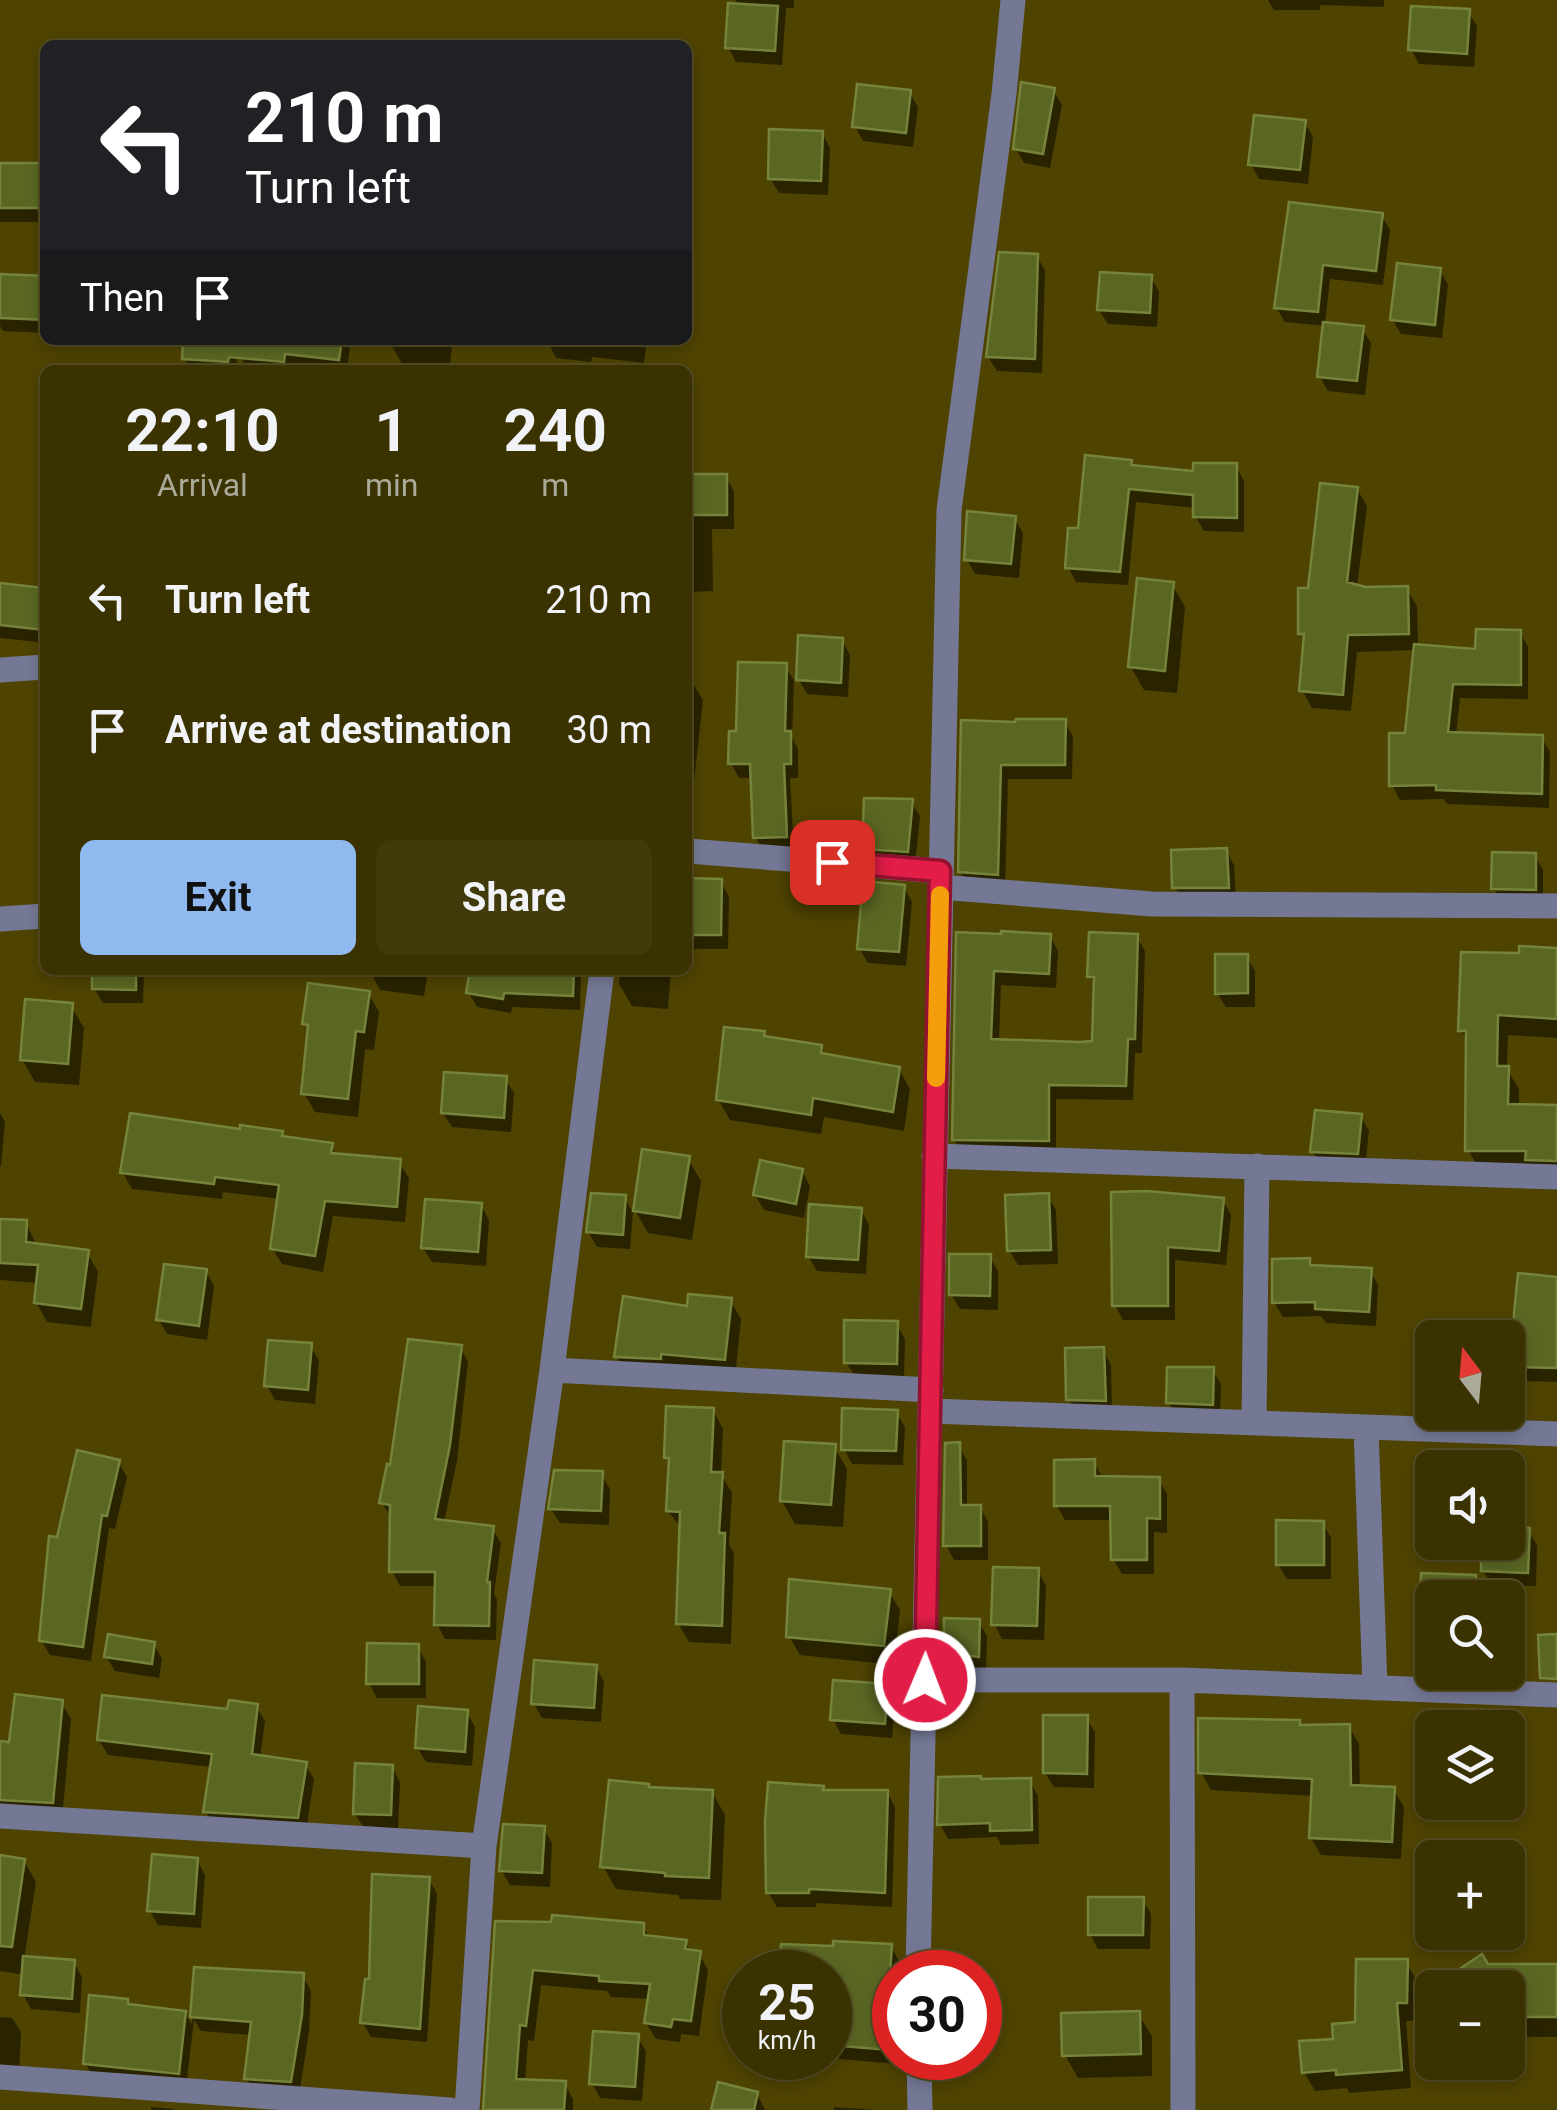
<!DOCTYPE html>
<html lang="en">
<head>
<meta charset="utf-8">
<style>
  body { margin:0; font-family:Roboto,sans-serif; background:#413a0b; color:#f1f3f6; height:100vh; display:flex; flex-direction:column; font-size:38px; white-space:nowrap }
  * { box-sizing:border-box; margin:0 }
  p { font-size:32px; color:#abaa99 }
  .icon { flex:none; width:55px; height:55px; fill:none; stroke:currentColor; stroke-width:2; stroke-linecap:round; stroke-linejoin:round }
  .map { position:relative; flex:1; overflow:hidden }
  .drawer { position:absolute; left:40px; top:365px; width:652px; height:610px; display:flex; flex-direction:column; background:#3a3201; border-radius:15px; box-shadow:0 5px 15px #0003,0 0 0 2px #544d23 }
  .drawer>* { flex:none }
  .banner { position:absolute; left:40px; top:40px; width:652px; height:305px; border-radius:15px; box-shadow:0 5px 15px #0003,0 0 0 2px #544d23; background:#202124; color:#fff; overflow:hidden }
  .needle { width:65px; rotate:344deg }
  .fabs { position:absolute; left:1415px; top:1320px; display:grid; gap:20px }
  .fabs a { display:grid; place-items:center; width:110px; height:110px; border-radius:15px; background:#3a3201; box-shadow:0 5px 15px #0003,0 0 0 2px #544d23; font-size:50px }
  .speed { position:absolute; left:722px; top:1950px; display:flex; gap:20px; font-size:50px; font-weight:700; text-align:center }
  .speed>* { display:grid; place-content:center; width:130px; height:130px; border-radius:50%; background:#3a3201; box-shadow:0 5px 15px #0003,0 0 0 2px #544d23; line-height:1 }
  .speed small { font-size:25px; font-weight:400 }
  .speed .limit { border:15px solid #d22; background:#fff; color:#111 }
  .pin { position:absolute; display:grid; place-items:center; width:85px; height:85px; color:#fff; margin:-42px; border-radius:20px; box-shadow:0 5px 15px #0006 }
  .me { position:absolute; width:110px; margin:-55px; rotate:1deg; stroke-linejoin:round; filter:drop-shadow(0 0 8px #0008) }
  .turn { display:flex; align-items:center; gap:35px; height:210px; padding:0 40px; font-size:45px }
  .turn .icon { width:130px; height:130px; stroke-width:2.5 }
  .turn b { display:block; font-size:70px; line-height:85px }
  .then { display:flex; align-items:center; height:95px; padding:0 40px; background:#0003; gap:20px; font-size:38px }
  .eta { display:flex; justify-content:space-evenly; align-items:center; height:170px; text-align:center }
  .eta b { font-size:60px; font-weight:700; line-height:70px }
  .action { display:flex; gap:20px; margin-top:auto; padding:20px 40px }
  .action a { flex:1; height:115px; border-radius:15px; background:#90b9f0; color:#111; font-size:40px; font-weight:700; line-height:115px; text-align:center }
  .action a+a { background:#413a0b; color:#f1f3f6 }
  ul { padding:0; list-style:none }
  li { display:flex; align-items:center; gap:30px; height:130px; padding:0 40px }
  li div { flex:1 }
  li b { display:block; font-size:38px }
  li em { font-style:normal }
  .map>svg:first-child { display:block }
  .shadow { fill:#0007 }
  .building { fill:#5a6723; stroke:#75833b; stroke-width:2.5 }
  .lines { fill:none; stroke-linecap:round; stroke-linejoin:round }
  .minor { stroke:#747895; stroke-width:25 }
  .route-casing { stroke:#92132f; stroke-width:25 }
  .route { stroke:#e11d48; stroke-width:18 }
  .slow { stroke:#f59e0b; stroke-width:18 }
</style>
</head>
<body>
<div class="map">
<svg width="1557" height="2110" viewBox="0 0 1557 2110">
  <rect width="100%" height="100%" fill="#4e4301"/>
  <path class="shadow" d="M736,0H794V8H786L782,65L736,62L728,47Z
    M1268,0H1384V7L1320,5V10H1274Z
    M1468,12L1477,26L1474,67L1419,64L1411,49Z
    M1053,90L1062,105L1050,168L1024,163L1016,149Z
    M909,92L918,107L913,147L863,141L855,126Z
    M1305,123L1313,137L1308,184L1259,179L1251,164Z
    M822,133L830,148L828,195L779,193L770,178Z
    M45,165V222H0V172Z
    M1381,215L1390,230L1383,285L1330,279L1325,324L1362,329L1371,343L1365,395L1328,391L1320,377L1325,326L1285,322L1276,307L1282,247Z
    M1037,256L1045,271L1042,373L997,371L988,357Z
    M1440,270L1448,285L1442,338L1401,334L1392,319Z
    M0,277L45,279V333L3,331L0,326Z
    M1151,277L1159,292L1157,327L1108,324L1099,310Z
    M186,340H197L237,356L236,370H191L184,358Z
    M242,340H351L347,370H248L241,357Z
    M393,340H453L449,370L405,369L392,346Z
    M547,340H647L644,363L592,357L591,362L556,358Z
    M1130,462L1134,468L1196,473L1236,466L1244,481V532L1204,531L1196,517V508L1136,502L1128,585L1076,582L1068,567L1081,531Z
    M688,476L726,477L734,491V529H712L713,591L688,592Z
    M1357,489L1367,506L1357,587L1407,589L1417,606L1418,647L1478,652L1520,632L1528,647V699L1460,698L1456,735L1542,738L1550,752L1549,808L1447,804L1444,799L1400,800L1392,785L1408,735L1416,650L1357,652L1351,711L1312,708L1302,690L1306,642L1301,633L1311,591Z
    M1014,518L1023,533L1019,578L975,574L967,560Z
    M45,555V651L38,642L0,638V586L37,590Z
    M1172,584L1185,607L1177,693L1144,690L1131,667Z
    M842,640L850,655L848,697L807,694L799,680Z
    M785,666L794,680L792,738L798,749V778H790L794,851L764,852L756,838L753,778H739L731,763L739,733Z
    M688,684L694,685L703,700L693,791L688,790Z
    M39,698H45V740L39,730Z
    M1064,721L1073,736L1072,779H1008L1005,889L969,886L960,871L963,722L1018,725Z
    M911,802L920,816L915,866L873,863L865,848Z
    M1226,850L1234,865L1236,902H1183L1175,887Z
    M1535,856L1543,870V904L1502,903L1494,889Z
    M688,881H720L729,896L728,949H688Z
    M904,887L912,902L906,966L868,963L859,948Z
    M959,935L1050,936L1058,951L1056,988L1001,985L999,1041L1094,1043L1096,988L1090,976L1136,936L1145,951L1142,1053H1135L1133,1100L1056,1099V1155L963,1154L954,1140Z
    M1557,951V1038L1508,1035L1507,1069L1519,1089V1107L1557,1108V1181L1480,1170L1468,1150L1469,1044L1461,1030L1521,956Z
    M1246,956L1255,971V1007H1226L1217,993Z
    M95,970H144L143,1003H103L94,988Z
    M372,970H428L424,996L380,990L372,975Z
    M472,970H581L580,1010L512,1007L511,1013L477,1007L469,993Z
    M620,970H671L668,1009L632,1006L619,984Z
    M368,993L379,1012L374,1050L365,1049L358,1117L315,1112L304,1093L310,1032L305,1023Z
    M71,1006L84,1028L79,1085L35,1082L22,1059Z
    M763,1034L766,1039L820,1048L825,1056L899,1069L910,1089L904,1131L824,1117L821,1134L730,1120L718,1099Z
    M505,1079L514,1093L511,1132L452,1127L443,1113Z
    M0,1113L5,1122L1,1166H0Z
    M1361,1117L1369,1131L1365,1168L1321,1166L1313,1152Z
    M242,1132L281,1133L284,1138L331,1146L337,1156L399,1162L409,1178L405,1222L333,1216L323,1272L282,1264L272,1248L280,1199L223,1192L222,1199L132,1189L123,1173Z
    M688,1159L701,1181L692,1240L648,1233L635,1210Z
    M802,1171L810,1186L804,1218L764,1210L755,1195Z
    M1114,1194L1223,1200L1231,1215L1226,1265L1175,1260V1320H1123L1115,1305Z
    M1048,1196L1056,1210L1058,1264L1018,1265L1009,1250Z
    M625,1198L633,1213L630,1249L597,1247L588,1232Z
    M481,1205L489,1220L486,1266L432,1262L423,1248Z
    M861,1210L869,1225L866,1274L817,1271L808,1256Z
    M0,1221L26,1223L37,1246L87,1252L98,1272L91,1327L47,1322L36,1302L39,1283L0,1280Z
    M990,1257L998,1271V1310L960,1309L951,1294Z
    M1308,1261L1312,1268L1370,1270L1378,1285L1376,1326L1326,1323L1321,1316L1283,1317L1274,1302Z
    M206,1271L214,1286L207,1340L167,1334L159,1320Z
    M1557,1280V1382L1525,1381L1517,1366Z
    M730,1300L741,1319L735,1378L627,1375L616,1356Z
    M896,1324L905,1339L904,1378L855,1377L846,1362Z
    M310,1346L319,1360L315,1404L275,1400L267,1386Z
    M460,1347L468,1362L457,1461L444,1522L492,1528L501,1543L494,1594L497,1599L496,1640L445,1639L437,1624L438,1586H400L392,1571L391,1517L382,1503L392,1468Z
    M1103,1350L1111,1365L1112,1415L1077,1414L1069,1399Z
    M1212,1370L1221,1384L1220,1419L1177,1417L1169,1403Z
    M713,1410L723,1429L721,1474L732,1493L729,1544L734,1554L731,1644L689,1642L678,1623L682,1529L668,1511L671,1466L666,1457Z
    M896,1412L905,1427L903,1465L852,1464L844,1449Z
    M958,1445L967,1460V1507H980L988,1522V1560H954L946,1545Z
    M834,1447L847,1469L843,1527L795,1524L782,1501Z
    M1485,1457H1502L1510,1472L1511,1530L1528,1531L1537,1545L1536,1586L1492,1585L1483,1571L1508,1542V1468H1484Z
    M118,1462L127,1477L115,1529L109,1528L91,1661L50,1655L41,1640L59,1539Z
    M1094,1462L1102,1477L1159,1480L1167,1494V1533L1154,1532V1574H1122L1113,1559L1112,1520H1065L1057,1506Z
    M601,1474L610,1489L609,1525L560,1523L551,1509Z
    M1323,1523L1331,1538V1579H1287L1278,1564Z
    M1038,1571L1046,1586L1044,1640L1002,1639L994,1624Z
    M1424,1576L1475,1577L1483,1598H1432L1430,1631L1422,1617Z
    M889,1592L900,1610L894,1665L800,1655L789,1636Z
    M978,1621L987,1636L986,1671L955,1667L946,1653Z
    M154,1644L162,1659L159,1678L115,1671L106,1656Z
    M418,1647L426,1662V1698H377L369,1683Z
    M596,1667L604,1682L601,1722L542,1718L534,1704Z
    M887,1686L895,1701L892,1738L841,1734L833,1719Z
    M61,1702L71,1719L62,1820L0,1818V1743L11,1744Z
    M256,1706L265,1721L260,1758L305,1764L314,1779L306,1832L214,1826L206,1812L212,1767L108,1755L99,1740Z
    M467,1713L475,1727L472,1766L426,1762L417,1747Z
    M1086,1718L1095,1732L1094,1788L1054,1787L1045,1773Z
    M1299,1723L1301,1727H1349L1359,1744L1360,1788L1394,1790L1404,1807L1401,1859L1321,1855L1311,1838L1314,1796L1211,1790L1201,1772Z
    M392,1767L400,1782L398,1829L364,1828L355,1814Z
    M1030,1781L1038,1796L1039,1844L1001,1845L997,1837L948,1839L940,1824Z
    M650,1790L712,1792L725,1815L721,1900L680,1899L678,1895L616,1889L603,1866Z
    M887,1792L895,1807L892,1907L816,1903V1907H777L768,1892Z
    M543,1828L552,1843L550,1887L510,1885L501,1870Z
    M0,1857L24,1861L36,1882L24,1959L74,1962L82,1977L80,2013L31,2009L23,1994L24,1975L0,1971Z
    M197,1860L205,1875L201,1928L158,1925L150,1911Z
    M429,1879L437,1894L427,2042L371,2037L363,2023L371,1982Z
    M1142,1899L1151,1914L1150,1949H1098L1090,1934Z
    M498,1924L643,1926L650,1938L685,1942L691,1952L699,1954L708,1970L699,2036L681,2034L680,2042L656,2039L646,2023L650,1999L611,1997L607,1991L541,1985L534,2041L528,2040L525,2082L564,2083L573,2099V2110H486Z
    M783,1946L891,1947L899,1961V1972H895L896,2064L839,2059L831,2045L830,1972H782Z
    M1406,1962L1417,1981V2021H1406L1411,2088L1349,2093L1347,2088L1315,2091L1304,2072L1357,2024Z
    M1487,1967L1557,1969V2037H1516L1508,2023V1988Z
    M196,1970L303,1976L311,1991L309,2031L299,2096L255,2093L246,2078L252,2035L201,2031L194,2020L186,2088L94,2078L85,2063L127,2001L130,2007L185,2013L192,2024Z
    M1138,2014L1152,2036V2076L1078,2078L1065,2055Z
    M0,2017L12,2018L21,2032L19,2076L0,2077Z
    M637,2037L646,2051L642,2101L600,2098L592,2083Z
    M757,2094L765,2110H714Z
    M151,2107L174,2109L175,2110H151Z
    M834,2107L877,2110H834Z"/>
  <path class="building" d="M728,3L778,6L775,51L725,48Z
    M1411,6L1470,9L1467,54L1408,50Z
    M1021,82L1055,88L1043,154L1013,149Z
    M857,84L911,90L906,133L852,127Z
    M1254,115L1306,120L1300,170L1248,165Z
    M769,129L823,131L821,181L768,179Z
    M0,163H45V208H0Z
    M1289,202L1383,213L1376,271L1323,265L1318,312L1274,308Z
    M999,252L1038,254L1035,359L986,357Z
    M1397,263L1441,268L1435,325L1390,320Z
    M1100,272L1152,275L1150,313L1097,310Z
    M0,274L45,276V320L0,318Z
    M1323,322L1364,326L1357,381L1317,377Z
    M183,340H342L339,360L285,354L284,362L229,357L228,362L182,359Z
    M1085,455L1132,460L1131,465L1193,471V463H1237V518L1193,517V495L1129,489L1120,572L1065,568L1068,528H1078Z
    M688,474H727V515H688Z
    M1320,483L1358,487L1347,582L1366,587L1408,586L1409,634L1348,635L1343,695L1299,691L1304,634H1298V588H1308Z
    M967,511L1016,516L1011,564L964,560Z
    M1137,578L1174,582L1165,671L1128,667Z
    M0,583L45,588V630L0,625Z
    M1476,629L1521,630V685L1453,684L1448,732L1543,735L1542,794L1436,790V785L1389,786V733H1405L1414,644L1475,649Z
    M798,635L843,638L841,683L796,680Z
    M738,662L787,663L785,731H791V764H784L787,837L753,838L750,764H728L729,731H736Z
    M1016,719H1066L1065,765H1001L998,875L958,872L961,720L1015,722Z
    M864,798L913,799L908,852L862,849Z
    M1227,848L1229,888H1172L1171,850Z
    M1492,852L1536,853V890L1491,889Z
    M688,878L722,879L721,935H688Z
    M863,881L905,885L899,952L857,949Z
    M1001,931L1051,934L1049,974L994,971L991,1039L1080,1042L1092,1041L1094,977H1087L1089,932L1138,934L1135,1039H1128L1126,1086L1049,1085V1141L952,1140L956,932L1001,934Z
    M1519,946L1557,948V1019L1498,1015L1497,1066H1509L1508,1104L1557,1105V1161L1525,1160L1526,1151H1465L1466,1031H1458L1461,952L1519,953Z
    M1215,954H1248V993L1215,994Z
    M92,970H136V990L92,989Z
    M470,970H574L573,996L504,993L503,999L466,993Z
    M308,983L370,991L364,1032L356,1031L348,1099L301,1094L308,1025L302,1024Z
    M25,999L73,1003L68,1064L20,1060Z
    M724,1027L765,1031L764,1036L822,1045L821,1053L900,1067L893,1112L813,1098L811,1115L716,1100Z
    M444,1072L507,1076L504,1118L441,1113Z
    M1315,1110L1362,1114L1358,1154L1310,1152Z
    M130,1113L240,1129V1125L283,1131L282,1136L333,1143L331,1153L401,1159L397,1207L325,1201L315,1256L270,1249L279,1185L215,1177L214,1184L120,1173Z
    M642,1149L690,1156L680,1218L633,1211Z
    M760,1160L803,1169L796,1204L753,1195Z
    M1147,1191L1224,1198L1219,1251L1168,1247V1306H1112L1111,1192Z
    M591,1193L626,1195L623,1235L586,1232Z
    M1049,1193L1051,1250L1007,1251L1005,1195Z
    M425,1199L482,1203L478,1252L421,1248Z
    M809,1204L862,1208L858,1260L806,1257Z
    M0,1219L27,1220L26,1242L89,1250L81,1309L34,1303L38,1265L0,1263Z
    M949,1254H991L990,1296L949,1295Z
    M1310,1258V1265L1372,1268L1369,1312L1315,1309V1302L1272,1303V1259Z
    M164,1264L207,1269L199,1326L156,1320Z
    M1518,1273L1557,1277V1368L1514,1367V1313Z
    M688,1294L732,1298L725,1360L661,1354V1359L614,1357L623,1296L687,1306Z
    M844,1320L898,1321L897,1364L844,1363Z
    M408,1339L462,1345L450,1445L435,1519L494,1526L487,1582H490L489,1626L434,1625L435,1572H389L390,1505L379,1503L387,1464L390,1465Z
    M268,1340L312,1343L308,1390L264,1386Z
    M1104,1347L1106,1401L1066,1400L1065,1348Z
    M1167,1367H1214L1213,1405L1166,1403Z
    M666,1406L714,1408L711,1472H723L719,1533H725L722,1626L676,1624L680,1512L666,1511L669,1458H664Z
    M842,1408L898,1410L896,1451L841,1450Z
    M784,1441L836,1444L831,1505L780,1501Z
    M960,1442L961,1505H981V1546H943L945,1443Z
    M77,1450L120,1460L107,1516L102,1515L83,1647L39,1641L49,1536L57,1537Z
    M1095,1459V1476L1160,1477V1519L1147,1518V1560H1111L1110,1506H1054V1460Z
    M554,1470L603,1471L601,1511L548,1509Z
    M1276,1520L1324,1521V1565H1276Z
    M1508,1528H1530L1528,1573L1481,1571V1542H1508Z
    M993,1567L1039,1568L1037,1626L991,1625Z
    M1421,1573L1476,1575L1475,1598H1420Z
    M789,1579L891,1589L884,1646L786,1637Z
    M944,1618L980,1619L979,1657L944,1653Z
    M108,1634L155,1642L152,1664L104,1657Z
    M1557,1634V1679L1540,1678L1538,1635Z
    M367,1643L419,1644V1684H366Z
    M534,1660L597,1665L594,1708L531,1704Z
    M833,1680L888,1684L885,1724L830,1720Z
    M15,1694L63,1700L53,1803L0,1800V1741L9,1742Z
    M102,1695L227,1709L229,1700L258,1704L252,1754L307,1762L298,1818L203,1812L212,1754L97,1740Z
    M418,1706L468,1710L465,1752L415,1748Z
    M1043,1715H1088L1087,1774L1043,1773Z
    M1198,1718L1300,1720V1725L1350,1724L1351,1785L1395,1787L1392,1842L1309,1838L1312,1779L1198,1773Z
    M355,1763L393,1765L391,1815L353,1814Z
    M981,1776V1779L1031,1778L1032,1830L990,1831V1823L937,1825L938,1777Z
    M609,1780L649,1784V1787L713,1790L709,1878L665,1876V1873L600,1867Z
    M768,1782L824,1786L823,1790H888L885,1893L809,1889V1893H766L765,1822Z
    M503,1824L545,1826L542,1873L499,1871Z
    M152,1854L198,1858L194,1914L147,1911Z
    M0,1855L25,1859L12,1947L0,1946Z
    M372,1874L430,1877L420,2029L360,2023L365,1979H369Z
    M1088,1897H1144L1143,1935H1088Z
    M552,1915L644,1923V1935L687,1940L685,1949L701,1951L691,2021L673,2019L671,2027L644,2023L650,1984L599,1981V1976L533,1970L526,2026L520,2025L516,2079L566,2081L564,2110H483L495,1921L551,1922Z
    M833,1941L892,1944L888,2005H893L889,2050L830,2045L834,1984H830L831,1972H779L781,1944L833,1946Z
    M1482,1954L1488,1964H1557V2017H1508V1988H1461L1452,1974Z
    M23,1956L75,1960L72,1999L20,1995Z
    M1356,1959H1408L1407,2003H1397L1402,2070L1336,2075V2070L1302,2073L1299,2041L1333,2039L1332,2024L1355,2022Z
    M194,1967L304,1973L302,2015L291,2082L244,2079L251,2022L190,2017Z
    M89,1995L128,1999V2004L186,2011L179,2074L83,2064Z
    M1140,2011L1141,2054L1062,2056L1061,2013Z
    M593,2031L639,2034L635,2087L589,2084Z
    M718,2082L758,2092L754,2110H711Z"/>
  <g class="lines">
    <path class="minor" d="M0,670L45,667
      M688,851L940,871
      M940,887L1152,904L1557,906
      M0,919L45,916
      M934,1156L1557,1177
      M552,1370L931,1390
      M931,1411L1557,1434
      M1254,1423L1257,1166
      M1366,1428L1375,1688
      M925,1680H1182L1557,1695
      M1182,1680L1183,2110
      M0,1816L484,1846
      M918,1972L949,510L1004,94L1013,0
      M919,2058L920,2110
      M0,2077L450,2110
      M467,2110L484,1846L552,1370L602,970"/>
  </g>
  <g class="lines">
    <g class="route-casing">
      <path id="route" d="M832,862L940,871L925,1680"/>
    </g>
    <use href="#route" class="route"/>
    <path class="slow" d="M936,1078L940,895"/>
  </g>
</svg>
<div class="fabs">
<a><svg class="needle" viewBox="-14 -14 28 28"><path d="M0-13l5 13h-10z" fill="#e53935"/><path d="M0 13l5-13h-10z" fill="#abaa99"/></svg></a>
<a><svg class="icon" aria-label="sound" viewBox="0 0 24 24"><path d="M4 9h4l5-4v14l-5-4H4zM17 9q2 3 0 6"/></svg></a>
<a><svg class="icon" aria-label="search" viewBox="0 0 24 24"><circle cx="10" cy="10" r="6"/><path d="M15 15l6 6"/></svg></a>
<a><svg class="icon" aria-label="layers" viewBox="0 0 24 24"><path d="M12 4l9 5-9 5-9-5zM3 14l9 5 9-5"/></svg></a>
<a>+</a>
<a>−</a>
</div>
<div class="speed"><div>25<small>km/h</small></div><div class="limit">30</div></div>
<div class="pin" style="left:832px;top:862px;background:#d93025"><svg class="icon" aria-label="arrive" viewBox="0 0 24 24"><path d="M6 21V4h12l-3 4 3 4H6"/></svg></div>
<svg class="me" style="left:925px;top:1680px" viewBox="-20 -20 40 40"><circle r="17" fill="#e11d48" stroke="#fff" stroke-width="3"/><path d="M0-11L8 9 0 5-8 9z" fill="#fff"/></svg>
<div class="banner">
<div class="turn"><svg class="icon" aria-label="left" viewBox="0 0 24 24"><path d="M17 20v-9H6M10 6l-5 5 5 5"/></svg><div><b>210 m</b>Turn left</div></div>
<div class="then">Then<svg class="icon" aria-label="arrive" viewBox="0 0 24 24"><path d="M6 21V4h12l-3 4 3 4H6"/></svg></div>
</div>
<section class="drawer">
<div class="eta">
<div><b>22:10</b><p>Arrival</p></div>
<div><b>1</b><p>min</p></div>
<div><b>240</b><p>m</p></div>
</div>
<ul>
<li><svg class="icon" aria-label="left" viewBox="0 0 24 24"><path d="M17 20v-9H6M10 6l-5 5 5 5"/></svg><div><b>Turn left</b></div><em>210 m</em></li>
<li><svg class="icon" aria-label="arrive" viewBox="0 0 24 24"><path d="M6 21V4h12l-3 4 3 4H6"/></svg><div><b>Arrive at destination</b></div><em>30 m</em></li>
</ul>
<div class="action"><a>Exit</a><a>Share</a></div>
</section>
</div>
</body>
</html>
